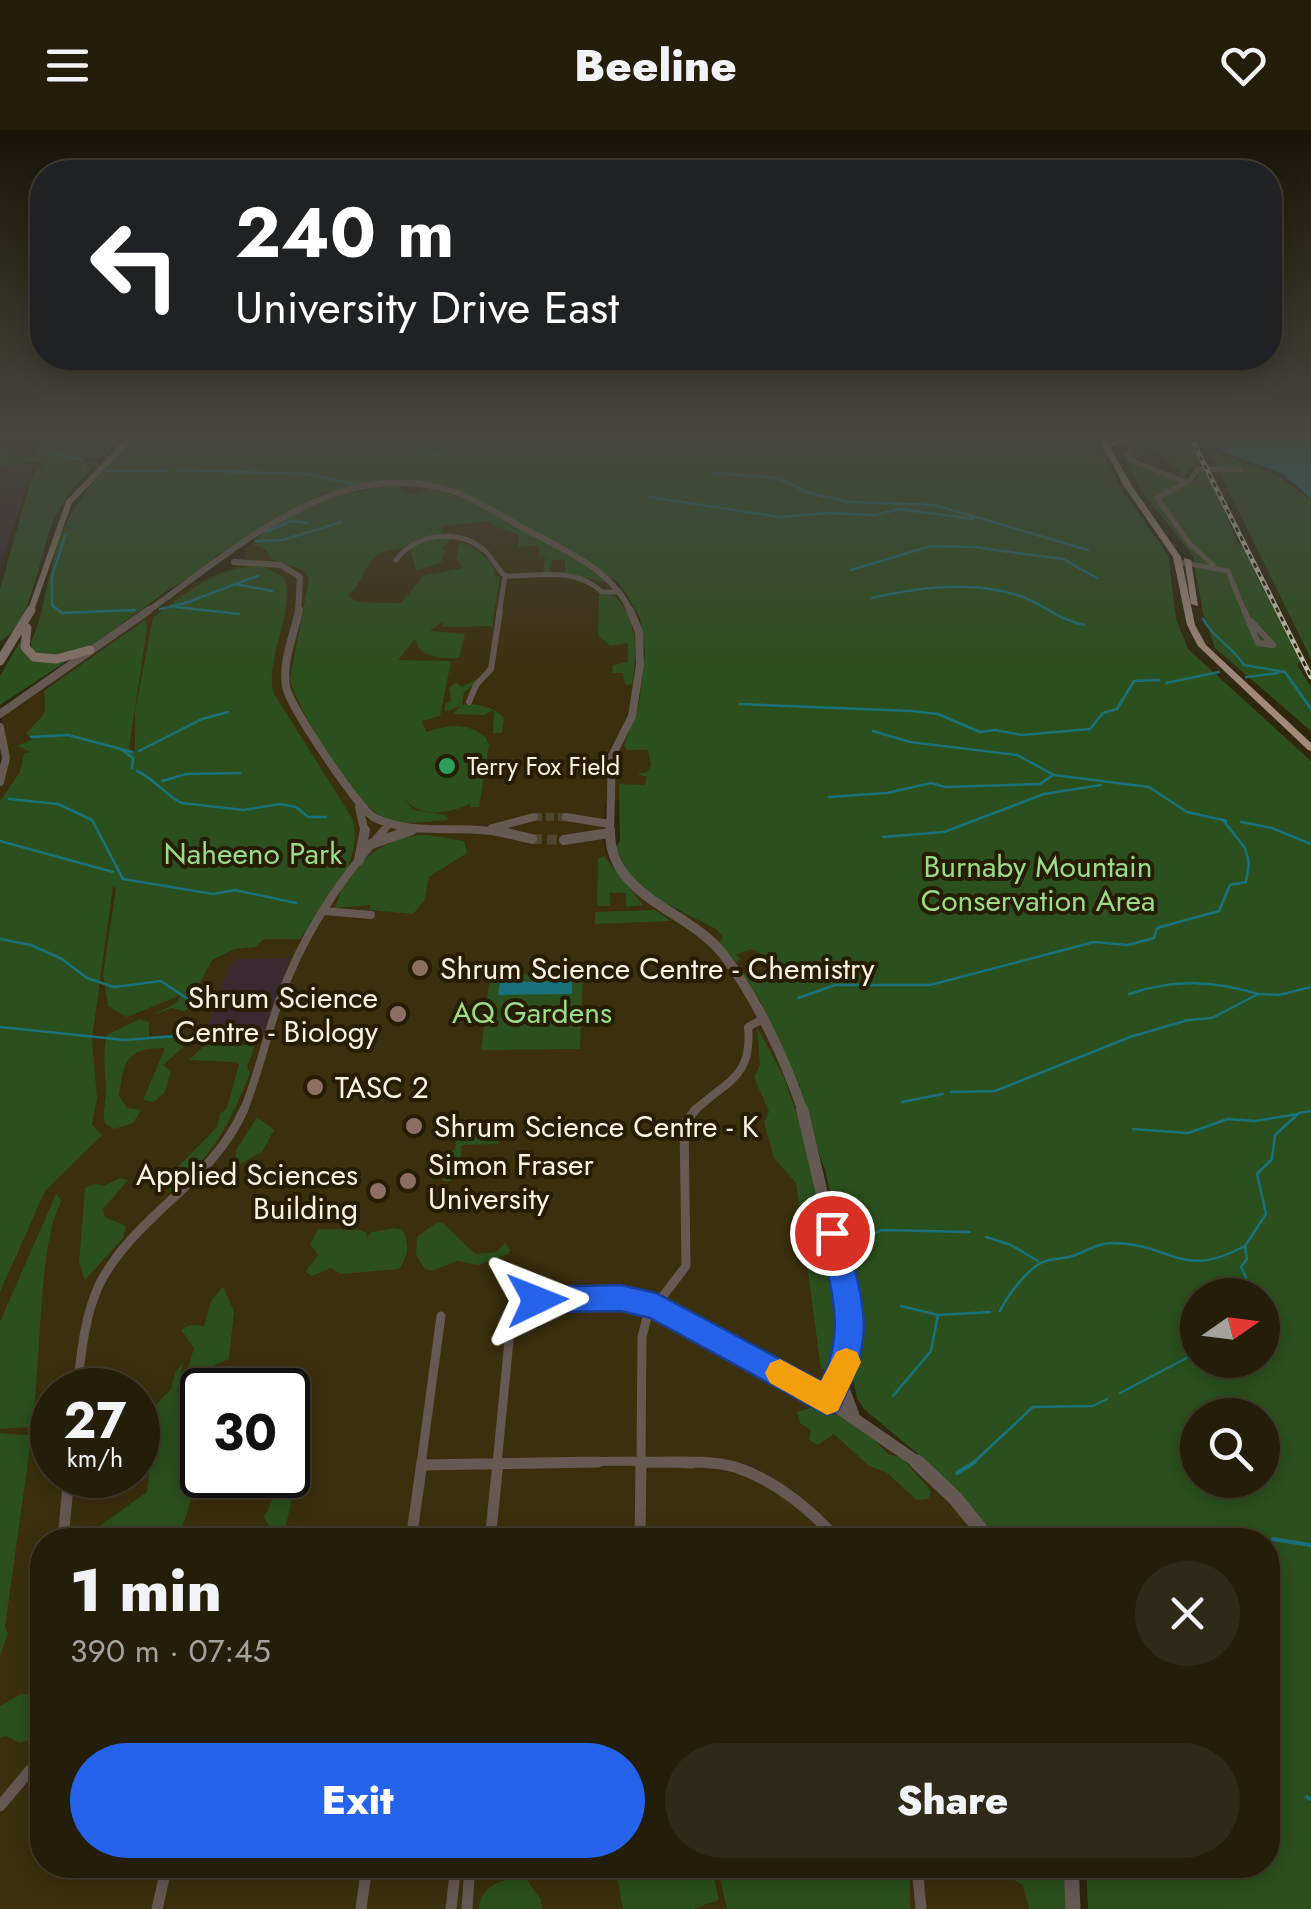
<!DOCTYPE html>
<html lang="en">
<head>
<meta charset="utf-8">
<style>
  body { margin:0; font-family:Jost,sans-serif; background:#2f2a18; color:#f1f3f6; height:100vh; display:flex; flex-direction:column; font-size:38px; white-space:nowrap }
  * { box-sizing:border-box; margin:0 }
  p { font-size:32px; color:#a3a29c }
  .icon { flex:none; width:55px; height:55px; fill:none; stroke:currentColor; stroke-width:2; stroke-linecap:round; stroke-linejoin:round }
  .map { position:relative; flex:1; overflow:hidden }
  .drawer { position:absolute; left:30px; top:1398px; width:1250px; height:350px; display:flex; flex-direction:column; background:#231d0a; border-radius:40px; box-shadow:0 5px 25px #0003,0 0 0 2px #403b2b }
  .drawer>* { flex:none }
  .top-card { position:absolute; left:30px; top:30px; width:1252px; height:210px; border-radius:40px; box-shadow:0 5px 25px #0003,0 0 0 2px #403b2b; background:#202124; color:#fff; overflow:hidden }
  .needle { width:65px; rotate:76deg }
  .controls { position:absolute; left:1180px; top:1148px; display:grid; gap:20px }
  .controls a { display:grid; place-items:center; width:100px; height:100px; border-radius:50%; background:#231d0a; box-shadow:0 5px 25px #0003,0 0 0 2px #403b2b; font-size:50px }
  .speed { position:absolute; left:30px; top:1238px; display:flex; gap:20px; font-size:50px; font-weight:700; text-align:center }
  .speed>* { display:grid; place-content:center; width:130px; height:130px; border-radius:50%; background:#231d0a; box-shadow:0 5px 25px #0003,0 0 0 2px #403b2b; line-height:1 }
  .speed small { font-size:25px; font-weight:400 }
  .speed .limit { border:5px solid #111; border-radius:15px; background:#fff; color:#111 }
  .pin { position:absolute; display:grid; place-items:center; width:85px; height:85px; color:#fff; margin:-42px; border:5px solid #fff; border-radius:50%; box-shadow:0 2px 10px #0007 }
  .me { position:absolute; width:110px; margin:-55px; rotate:88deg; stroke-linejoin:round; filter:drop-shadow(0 0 8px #0008) }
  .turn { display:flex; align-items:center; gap:35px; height:210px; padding:0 40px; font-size:45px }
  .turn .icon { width:130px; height:130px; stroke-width:2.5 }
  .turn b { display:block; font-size:70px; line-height:85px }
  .round { display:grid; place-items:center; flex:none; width:105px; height:105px; border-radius:52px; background:#2f2a18 }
  .headline { display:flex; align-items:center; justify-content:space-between; height:170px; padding:0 40px }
  h1 { font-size:60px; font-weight:800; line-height:75px }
  .primary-button { display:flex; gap:20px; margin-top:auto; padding:20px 40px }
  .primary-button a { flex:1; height:115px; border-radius:60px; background:#2563eb; color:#fff; font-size:40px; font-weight:800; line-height:115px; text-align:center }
  .primary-button a+a { background:#2f2a18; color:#f1f3f6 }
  header { display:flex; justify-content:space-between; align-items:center; height:130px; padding:0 40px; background:#231d0a; font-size:45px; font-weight:800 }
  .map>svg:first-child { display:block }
  .built { fill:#3b2f0d; fill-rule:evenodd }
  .industrial { fill:#3b2931 }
  .green { fill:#2b501d; fill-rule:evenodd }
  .water { fill:#19717c }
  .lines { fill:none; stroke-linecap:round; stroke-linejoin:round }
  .stream-far1 { stroke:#19717c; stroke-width:2.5 }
  .stream { stroke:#19717c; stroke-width:4 }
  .tertiary-tunnel-far1 { stroke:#4d462d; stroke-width:8; stroke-dasharray:8 4; stroke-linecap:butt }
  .tertiary-tunnel { stroke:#4d462d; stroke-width:10; stroke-dasharray:10 5; stroke-linecap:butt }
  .minor-far4 { stroke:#655953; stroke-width:5 }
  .minor-far3 { stroke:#655953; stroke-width:6 }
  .minor-far2 { stroke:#655953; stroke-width:8 }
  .minor-far1 { stroke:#655953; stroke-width:9 }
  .minor { stroke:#655953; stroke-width:11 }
  .tertiary-far4 { stroke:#655953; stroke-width:6 }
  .tertiary-far3 { stroke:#655953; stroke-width:8 }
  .tertiary-far2 { stroke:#655953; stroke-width:10 }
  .tertiary-far1 { stroke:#655953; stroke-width:12 }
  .tertiary { stroke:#655953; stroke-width:15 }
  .secondary-far1 { stroke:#88746a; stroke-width:6 }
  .secondary { stroke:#88746a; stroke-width:9 }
  .primary { fill:#a2897c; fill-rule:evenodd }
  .rail-casing { stroke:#cfc9b7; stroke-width:5 }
  .rail { stroke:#261d04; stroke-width:2.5; stroke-dasharray:5; stroke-linecap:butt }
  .route { fill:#2563eb; stroke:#184099; stroke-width:2.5 }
  .slow { fill:#f59e0b }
  .leisure-dot { fill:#2e9e5b; stroke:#261d04; stroke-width:4 }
  .education-dot { fill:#8d6e63; stroke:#261d04; stroke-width:4 }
  .labels { text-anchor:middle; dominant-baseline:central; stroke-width:8; stroke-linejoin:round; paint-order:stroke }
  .far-poi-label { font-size:25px; fill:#f8f3e3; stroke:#261d04; text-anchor:start }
  .park-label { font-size:30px; fill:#9cdb87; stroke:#261d04 }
  .poi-label { font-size:30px; fill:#f8f3e3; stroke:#261d04; text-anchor:start }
</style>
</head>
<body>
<header><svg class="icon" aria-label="menu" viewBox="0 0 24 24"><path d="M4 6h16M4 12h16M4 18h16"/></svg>Beeline<svg class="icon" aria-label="heart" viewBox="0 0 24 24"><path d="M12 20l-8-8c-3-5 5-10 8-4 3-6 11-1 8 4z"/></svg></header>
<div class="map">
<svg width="1311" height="1779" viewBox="0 0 1311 1779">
  <rect width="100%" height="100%" fill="#2f270d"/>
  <path class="built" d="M376,356L437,358L579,430L606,451L626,477L637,508L638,530L633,567L623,596L662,619V655L605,674L602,707L608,729L631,759L671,786L686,780L757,806L782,845L771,913L794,965L846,1195L834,1245L819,1272L922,1340L982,1410H42V1735H1065L1066,1779H0V657L9,624L2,588L191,455L237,436L245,427L246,419L266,401ZM52,1260H138V1345H52ZM202,1260H288V1345H202Z"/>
  <path class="industrial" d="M34,334L0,437V337Z
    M290,828L259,914L201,912L229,836L237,829Z"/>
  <path class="green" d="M41,308H46V317L55,308H118L104,327L57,332H98C82,349 63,368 54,389C40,421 32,496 0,511V459L29,357L35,341L44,335L39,331L0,337V316L21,320L12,327L32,326Z
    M137,308H1095L1122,360L1168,425L1176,489L1188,519L1311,631V1779H1088L1086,1735H1268V1410H996L932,1336L864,1279L857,1268L852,1244L859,1202L852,1156L847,1151L826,1043L798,962L800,955L791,951L759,881L761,872L742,842L758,853L775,849L777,838L772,830L752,819L735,825L741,829L736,832L719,812L723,807L716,799L653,767L629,745L616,717L620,711L619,654L645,655L647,647L637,644L647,642L651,635L648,620H627L624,616L639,573L645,523L640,488L627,465L616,451L582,428L441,356L358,355L322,364L216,426L209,437L171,458L85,520C68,524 47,532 32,521L31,512C43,486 46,457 53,430C65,378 99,344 137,308ZM1198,1165H1262V1230H1198ZM1198,1285H1262V1350H1198Z
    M1118,308H1186L1202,332L1188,340L1185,350L1179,347L1181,342L1156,323L1133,328L1131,323L1137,317Z
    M1197,308H1226L1215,319L1219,324L1277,345L1311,370V529L1212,327Z
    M1123,328L1185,355L1195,351L1202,340L1209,347L1239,415L1244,418L1292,512L1300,531L1297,535L1311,557V601L1215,518L1203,483L1193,426L1144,364Z
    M399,356L403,363L417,365L428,358C490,374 555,411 606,452L565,443V430H552L550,443L543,442L545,427L539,426V415L518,418L519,405L494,396L491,391L442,396L443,405L451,410L442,418L445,421L441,432L416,441L409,416C400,419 386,419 378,425C363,435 363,455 348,464L356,472L401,473L423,446L463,438L456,429L460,412C475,415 495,432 495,446H500L492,496L443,497V491L430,501L465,504L459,528C441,528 420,529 415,509L398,530L451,531L440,586L422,591L426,602C447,595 468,591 486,608L489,615L479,677H470V674C447,684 421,689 403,667L413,680L446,685L449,690C428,691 408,696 387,689C357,679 297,580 290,549L309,449L303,440L271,429L266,420L253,414C282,375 353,359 399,356Z
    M261,435L285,448C294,486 266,525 273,562L352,688C366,732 324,775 300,809H264L255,817L235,819L212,830L192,867L193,877L184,881L172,878L153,885L176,873L181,865L127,887L108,876L103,844L116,759L113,755L92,909L97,968L92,995L102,1005L45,1061L0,1162V671L20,642L24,624L31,622L17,616L33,609L26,604C45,580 46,592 44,561L145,490L147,498L129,619L135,621V581L153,488C187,461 216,438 261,435Z
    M599,464L615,466C638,491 637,523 632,554L625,555L623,543H612L613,535L628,532V513L610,516L598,505Z
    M24,505L27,524L73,527L0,575V546Z
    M477,549L480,550L464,562L462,575C473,572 496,577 504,588L502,603H493L494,580L484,585L453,584L460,576L445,582V574L451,570L449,558L457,552L462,557Z
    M428,705L464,711L467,723L429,747L424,771L413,784L370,780V775L335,778C347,735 385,705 428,705Z
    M604,726L643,775L626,777V763H610V776H597L598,729Z
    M655,780L671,791L595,794V782Z
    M583,843L580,919L481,920L490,844Z
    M139,889L149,892V906L188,905L191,910L163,935L171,941L165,962L154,972L143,970L165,918C125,918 124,932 119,966L127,978L141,980L133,993L114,999L105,993C102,981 106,973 106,962C105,941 102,925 107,905Z
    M757,897L784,947L801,997L843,1178C845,1202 846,1221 830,1240L821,1239L796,1053L774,1028L764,992L769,982L754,947L760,935Z
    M207,913L255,915L247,937L250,943C227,999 216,1022 170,1062L168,1047L217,997L220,984L227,978L239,934L235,932L189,930Z
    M257,987L274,1000L262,1022L236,1036V1020Z
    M466,990L492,993L500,1000L498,1014L462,1015L459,1042L452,1043L450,1051H443L448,1021L455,1020L457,1002L474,1001L463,1000Z
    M120,1048L128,1050L103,1079L105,1087L126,1096L123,1108L85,1150L79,1133L85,1058L95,1054L103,1056Z
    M56,1064L62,1071C37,1109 42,1244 31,1297L0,1299V1192Z
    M437,1092L443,1093L475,1124L496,1122L505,1113L510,1120L508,1124L478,1135L457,1131L432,1141L425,1139L416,1125L417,1107Z
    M395,1098L403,1100C410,1116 408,1126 399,1139L341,1144L331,1138L311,1146L306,1141L318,1125L310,1114L318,1099L360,1100L367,1103L366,1108L372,1102Z
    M223,1157L234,1181L229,1229L206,1239L211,1245V1255L194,1268L185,1265L184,1252L194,1218L181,1200L190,1195L204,1196L211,1171Z
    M183,1233L177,1260L179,1271L191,1276L202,1270L199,1346L178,1410H80L147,1362L155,1290L142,1289L171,1259L176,1241Z
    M818,1276L829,1285C863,1282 868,1306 889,1325L903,1327C910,1341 923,1349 931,1362L928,1369L917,1370L886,1342L869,1336L834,1304L818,1315L809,1310L811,1300L800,1293L797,1282Z
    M0,1303L28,1305L31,1310L5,1497L8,1504L0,1525Z
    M294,1325L299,1326V1334L283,1410H264L274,1405L264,1387Z
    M21,1564L42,1566C43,1589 46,1605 20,1613L6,1606L0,1608V1576Z
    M615,1735H711L719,1770L693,1779H623Z
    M717,1735H910V1779H727Z
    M1004,1735H1066L1069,1779H1029L1023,1755L1008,1747Z
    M524,1746L541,1770L542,1779H479C480,1754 504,1750 524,1746Z"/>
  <path class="water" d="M1227,308H1311V369L1283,344L1219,320Z
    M572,851V864L498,865L500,852Z"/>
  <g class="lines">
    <path class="stream-far1" d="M333,308L343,314L388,316
      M392,316L422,318L442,326
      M53,323L81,330L85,338
      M178,340L309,344L356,355
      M105,341H167
      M715,343L777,348L809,363L849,372L935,375L1088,420
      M649,367L780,387L827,383L875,385L900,379L973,389
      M266,402L291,391L308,393
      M66,404L52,446V475L62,483L135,480
      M256,411L283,410L341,392
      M851,440L931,416L974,417L1063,429L1097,448
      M235,454L272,461
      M872,468C919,457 973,450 1020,466C1043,474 1059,490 1084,495
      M176,477L239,484
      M160,479C194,473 224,457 258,446
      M1203,489C1214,509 1232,516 1244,535L1285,542L1311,579
      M1246,547L1278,543
      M1166,553L1219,542
      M740,574L911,581L938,584L980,602L995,600L1022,605L1090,599L1103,583L1117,579L1134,551L1159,550
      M873,601L910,612L1017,625L1054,645L1149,657L1187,682L1223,690
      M31,607L68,605L132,622
      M122,620L133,628L132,638
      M139,621L202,589L228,582
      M137,641C155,649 170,669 182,673L243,680L280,674L296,677L308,687H326
      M162,651L186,644L240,643
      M829,667L887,663L931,653L945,657L1040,654L1053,645
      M9,669L58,674L92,690L123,749L213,764L235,760L296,773
      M1241,692L1272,698L1311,714
      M883,707L944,702L1044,664L1101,655
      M0,711L113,742
      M0,809L31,815L62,829L87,848L114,857L161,851L197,875
      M1129,864C1174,849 1213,850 1258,864
      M798,868L835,855H930L1094,812L1128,815L1154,808L1157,798L1219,781L1230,755L1246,752L1249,733L1245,718L1223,690L1226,691
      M0,897L125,910L177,906
      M951,962L995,961L1130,907L1188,890L1212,888L1258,864L1279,865L1311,857
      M902,972L943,964
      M1133,999L1188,1003L1228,989L1255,991L1298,984
      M986,1107L1011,1115L1038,1131
      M863,1108L882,1100L970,1102
      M1249,1165L1250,1156L1241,1137L1247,1129L1245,1116L1266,1084L1257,1044L1272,1029L1275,1005L1299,983L1311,981
      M901,1176L938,1185
      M1000,1181C1007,1166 1030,1135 1046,1131C1056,1128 1066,1129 1076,1125C1088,1120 1099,1113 1112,1113C1172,1113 1180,1151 1245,1116
      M1120,1263L1198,1222
      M893,1266L931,1221L938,1185L990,1182
      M972,1334L1033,1277L1093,1276L1107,1269"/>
    <path class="stream" d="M957,1343L975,1332
      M1273,1409L1310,1415
      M1307,1667L1311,1669"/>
    <path class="tertiary-tunnel-far1" d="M534,687H566"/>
    <path class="tertiary-tunnel" d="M532,709L564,710"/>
    <path class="minor-far4" d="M1121,311L1133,317L1127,325L1131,330L1185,352
      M48,315L50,308
      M396,430C416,403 458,398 484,420C493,428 497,439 505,446
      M1179,432L1228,441L1245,483
      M1213,435L1190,414L1157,368L1190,350L1198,339L1240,340
      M505,446C538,446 577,437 602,462H620
      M499,483L505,446"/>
    <path class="minor-far3" d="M1244,480L1258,513L1273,515L1252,492
      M469,572L476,555L491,539L500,480
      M382,703L390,694"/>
    <path class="minor-far2" d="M324,781L371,785
      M243,982C258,946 266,907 279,871C301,808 339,750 384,700
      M693,982C725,951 753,949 748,897L761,890"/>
    <path class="minor-far1" d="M77,1260C81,1225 84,1188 99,1155C134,1085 212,1053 244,979
      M421,1334L441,1186
      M470,1334L628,1331L692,1334
      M497,1334L512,1180L520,1172C561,1170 603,1164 643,1173C694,1184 779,1242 827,1270
      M641,1334L642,1207L647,1187L686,1136L684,994L696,979"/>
    <path class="minor" d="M640,1332C669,1333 707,1329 735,1337C775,1350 810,1379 838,1410
      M422,1335L598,1332
      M63,1410L69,1345
      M411,1410L422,1332
      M490,1410L498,1332
      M640,1410L641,1332
      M0,1676L42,1626
      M917,1735L921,1779
      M157,1779L167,1735
      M361,1779L367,1735
      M451,1779L456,1735
      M467,1779L470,1735"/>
    <path class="tertiary-far4" d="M234,432L281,435L300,447L298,483
      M145,483C233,422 335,323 452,361C479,370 507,390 533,403C569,422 615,443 631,483"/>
    <path class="tertiary-far3" d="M299,480C294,505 282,531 286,556C288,574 359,680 375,688C416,707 462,694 504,703
      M0,584L149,480
      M0,597L6,628L0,652
      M359,677L365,703
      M566,687L609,694
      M492,698L534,687
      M404,703L413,700
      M610,703L612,626L632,586L640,535L639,502L630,480"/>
    <path class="tertiary-far2" d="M493,700L532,709
      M610,700C609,768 688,779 723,824C756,867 786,931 803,982
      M564,710L609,703
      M371,714L412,700
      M359,730L365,700"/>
    <path class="tertiary-far1" d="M802,979L849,1178C851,1215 844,1237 827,1270L920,1334
      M840,1250L853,1284"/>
    <path class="tertiary" d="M917,1332L955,1368L989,1410
      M1071,1735L1073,1779"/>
    <path class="secondary-far1" d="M30,483L69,372L131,308"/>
    <path class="secondary" d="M27,498L25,517L34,527L56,529L90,520
      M0,531L31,480"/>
    <path class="primary" d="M1099,308H1105L1108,314L1121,309L1124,311L1110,317L1132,356L1181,427L1195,495L1206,515L1311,613V621L1308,620L1198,516L1187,495L1173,427L1124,356Z
      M1184,428L1191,430L1198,476L1191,474Z"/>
    <g class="rail-casing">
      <path id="rail" d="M1191,308L1311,547"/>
    </g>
    <use href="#rail" class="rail"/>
  </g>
  <linearGradient id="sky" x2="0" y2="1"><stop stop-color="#1a1507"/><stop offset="0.55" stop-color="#474740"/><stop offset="1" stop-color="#474740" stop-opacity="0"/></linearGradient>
  <rect width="1311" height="557" fill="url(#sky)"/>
  <path class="route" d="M832,1091L842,1094L846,1103C865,1184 877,1203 838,1281L827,1285L650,1188L621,1181L537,1182L527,1179L523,1170L527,1160L537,1157L621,1155L656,1163L821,1251C847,1202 830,1154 819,1103L823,1094Z"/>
  <path class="slow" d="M846,1218L857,1222L861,1232L838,1281L827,1285L770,1253L765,1243L770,1233L780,1229L821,1251L836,1222Z"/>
  <circle class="leisure-dot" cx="447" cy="636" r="10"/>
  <g class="education-dot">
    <circle cx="420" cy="838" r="10"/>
    <circle cx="398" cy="884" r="10"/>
    <circle cx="315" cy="957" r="10"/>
    <circle cx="414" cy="996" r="10"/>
    <circle cx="408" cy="1051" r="10"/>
    <circle cx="378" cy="1061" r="10"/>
  </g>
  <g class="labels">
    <g class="far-poi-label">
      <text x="467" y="636">Terry Fox Field</text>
    </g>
    <g class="park-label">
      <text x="253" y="723">Naheeno Park</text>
      <text x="1038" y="736">Burnaby Mountain<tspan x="1038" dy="34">Conservation Area</tspan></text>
      <text x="532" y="882">AQ Gardens</text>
    </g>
    <g class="poi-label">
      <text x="440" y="838">Shrum Science Centre - Chemistry</text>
      <text x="378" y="867" text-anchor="end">Shrum Science<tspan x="378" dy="34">Centre - Biology</tspan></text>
      <text x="335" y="957">TASC 2</text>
      <text x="434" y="996">Shrum Science Centre - K</text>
      <text x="428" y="1034">Simon Fraser<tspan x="428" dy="34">University</tspan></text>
      <text x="358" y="1044" text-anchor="end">Applied Sciences<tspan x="358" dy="34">Building</tspan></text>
    </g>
  </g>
</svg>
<div class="controls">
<a><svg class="needle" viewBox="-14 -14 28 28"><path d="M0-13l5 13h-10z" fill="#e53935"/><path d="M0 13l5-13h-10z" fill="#a3a29c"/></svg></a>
<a><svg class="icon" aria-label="search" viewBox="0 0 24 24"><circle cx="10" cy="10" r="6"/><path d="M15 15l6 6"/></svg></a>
</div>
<div class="speed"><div>27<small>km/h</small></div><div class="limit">30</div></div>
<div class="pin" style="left:832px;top:1103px;background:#d93025"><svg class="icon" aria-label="arrive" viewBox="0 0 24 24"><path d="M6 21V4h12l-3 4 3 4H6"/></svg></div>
<svg class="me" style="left:537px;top:1170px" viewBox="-20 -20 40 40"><path d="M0-17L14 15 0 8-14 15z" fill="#2563eb" stroke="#fff" stroke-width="4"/></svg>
<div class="top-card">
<div class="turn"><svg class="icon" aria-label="left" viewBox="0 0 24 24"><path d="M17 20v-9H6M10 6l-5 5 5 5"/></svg><div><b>240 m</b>University Drive East</div></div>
</div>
<section class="drawer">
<div class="headline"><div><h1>1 min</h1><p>390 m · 07:45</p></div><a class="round"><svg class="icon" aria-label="close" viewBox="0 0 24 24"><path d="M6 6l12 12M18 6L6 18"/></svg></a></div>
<div class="primary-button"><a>Exit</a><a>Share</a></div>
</section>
</div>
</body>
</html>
